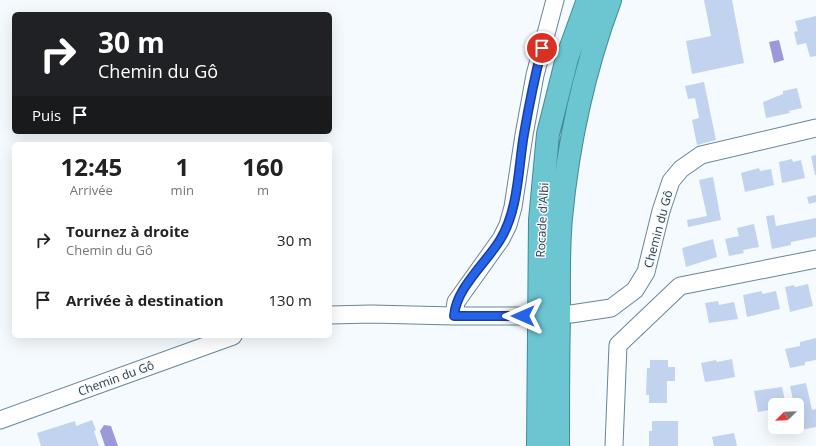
<!DOCTYPE html>
<html lang="fr">
<head>
<meta charset="utf-8">
<style>
  body { margin:0; font-family:"Open Sans",sans-serif; background:#f6f6f6; color:#222; height:100vh; display:flex; flex-direction:column; font-size:15px; white-space:nowrap }
  * { box-sizing:border-box; margin:0 }
  p { font-size:13px; color:#767676 }
  .icon { flex:none; width:22px; height:22px; fill:none; stroke:currentColor; stroke-width:2; stroke-linecap:round; stroke-linejoin:round }
  .map { position:relative; flex:1; overflow:hidden }
  .details { position:absolute; left:12px; top:142px; width:320px; height:196px; display:flex; flex-direction:column; background:#fff; border-radius:6px; box-shadow:0 4px 16px #0002 }
  .details>* { flex:none }
  .hud { position:absolute; left:12px; top:12px; width:320px; height:122px; border-radius:6px; box-shadow:0 4px 16px #0002; background:#202124; color:#fff; overflow:hidden }
  .needle { width:26px; rotate:247deg }
  .fabs { position:absolute; left:768px; top:398px; display:grid; gap:8px }
  .fabs a { display:grid; place-items:center; width:36px; height:36px; border-radius:6px; background:#fff; box-shadow:0 4px 16px #0002; font-size:20px }
  .pin { position:absolute; display:grid; place-items:center; width:34px; height:34px; color:#fff; margin:-17px; border:2px solid #fff; border-radius:50%; box-shadow:0 1px 4px #0007 }
  .me { position:absolute; width:44px; margin:-22px; rotate:270deg; stroke-linejoin:round; filter:drop-shadow(0 0 3px #0008) }
  .turn { display:flex; align-items:center; gap:14px; height:84px; padding:0 20px; font-size:18px }
  .turn .icon { width:52px; height:52px; stroke-width:2.5 }
  .turn b { display:block; font-size:28px; line-height:34px }
  .then { display:flex; align-items:center; height:38px; padding:0 20px; background:#0003; gap:8px; font-size:15px }
  .eta { display:flex; justify-content:space-evenly; align-items:center; height:68px; text-align:center }
  .eta b { font-size:24px; font-weight:700; line-height:28px }
  ul { padding:0; list-style:none }
  li { display:flex; align-items:center; gap:12px; height:60px; padding:0 20px }
  li div { flex:1 }
  li b { display:block; font-size:15px }
  li em { font-style:normal }
  .map>svg:first-child { display:block }
  .water { fill:#9c99da }
  .building { fill:#c1d3ee }
  .lines { fill:none; stroke-linecap:round; stroke-linejoin:round }
  .minor-casing { stroke:#698697; stroke-width:19 }
  .trunk-casing { stroke:#3f8c98; stroke-width:24 }
  .minor { stroke:#fff; stroke-width:17 }
  .trunk { stroke:#6cc6d2; stroke-width:22 }
  .route-casing { stroke:#184099; stroke-width:10 }
  .route { stroke:#2563eb; stroke-width:7 }
  .labels { text-anchor:middle; dominant-baseline:central; stroke-width:3; stroke-linejoin:round; paint-order:stroke }
  .street-label { font-size:12px; fill:#2f3c43; stroke:#f4fafe }
</style>
</head>
<body>
<div class="map">
<svg width="816" height="446" viewBox="0 0 816 446">
  <rect width="100%" height="100%" fill="#f4fafe"/>
  <path class="water" d="M779,40L784,60L774,63L769,42Z
    M104,425L111,426L118,446H105L100,431Z"/>
  <path class="building" d="M704,0H732L744,63L692,74L686,41L711,36Z
    M816,16V56L810,57L806,43L797,45L794,32L798,31L795,21Z
    M704,82L716,140L697,145L692,120L699,118L695,98L688,99L685,86Z
    M797,88L802,108L789,111L790,113L766,118L763,102L783,94V91Z
    M816,155V175H815L811,156Z
    M792,159L793,162L801,160L805,178L782,183L779,162Z
    M759,168L760,171L771,169L774,185L745,192L741,173Z
    M713,177L721,220L688,227L687,220L707,216L699,180Z
    M816,195V202L809,204L807,197Z
    M774,215L776,226L816,218V237L791,242V245L772,249L766,216Z
    M754,224L759,247L743,250L744,253L729,256L725,239L739,236L737,228Z
    M713,239L717,257L686,267L682,248Z
    M808,284L813,306L790,312L785,287L794,285L795,287Z
    M762,291V294L776,291L780,309L747,317L743,295Z
    M718,301L719,305L734,302L738,319L709,323L705,303Z
    M816,338V360L805,362V365L790,368L785,349L800,346V342Z
    M732,359L735,377L719,380L705,382L701,363L716,360L717,362Z
    M650,360H668V367H675V381H667V403H649V395H646L647,368H650Z
    M806,383L812,410L816,409V427L800,430L797,416V405H794L790,386Z
    M782,387L786,405H775V409L758,412L754,391Z
    M92,420L96,430L94,431L99,446H41L37,433L75,421L76,426Z
    M652,421H678V446H649V431H652Z
    M734,433L737,446H714L712,437Z"/>
  <g class="lines">
    <g class="minor-casing">
      <path id="minor" d="M571,314L611,308L635,290L646,272L661,211L671,181L681,169L701,155L816,128
        M330,315L371,314L454,316H523
        M454,316L456,302L501,239L508,225L513,207L524,135L535,75L555,0
        M0,420L233,336
        M614,446L618,345L680,286L816,259"/>
    </g>
    <g class="trunk-casing">
      <path id="trunk" d="M538,446L540,220L548,134L567,58L588,0
        M558,446C558,403 558,359 559,316C559,283 558,251 561,218C568,144 584,70 610,0"/>
    </g>
    <use href="#minor" class="minor"/>
    <use href="#trunk" class="trunk"/>
  </g>
  <g class="lines">
    <g class="route-casing">
      <path id="route" d="M523,316H454C456,288 486,263 500,240C519,209 518,168 524,134C529,105 535,76 542,48"/>
    </g>
    <use href="#route" class="route"/>
  </g>
  <g class="labels">
    <g class="street-label">
      <text transform="translate(542 220) rotate(-87)">Rocade d'Albi</text>
      <text transform="translate(658 229) rotate(-75)">Chemin du Gô</text>
      <text transform="translate(116 378) rotate(-20)">Chemin du Gô</text>
    </g>
  </g>
</svg>
<div class="fabs">
<a><svg class="needle" viewBox="-14 -14 28 28"><path d="M0-13l5 13h-10z" fill="#e53935"/><path d="M0 13l5-13h-10z" fill="#767676"/></svg></a>
</div>
<div class="pin" style="left:542px;top:48px;background:#d93025"><svg class="icon" aria-label="arrive" viewBox="0 0 24 24"><path d="M6 21V4h12l-3 4 3 4H6"/></svg></div>
<svg class="me" style="left:523px;top:316px" viewBox="-20 -20 40 40"><path d="M0-17L14 15 0 8-14 15z" fill="#2563eb" stroke="#fff" stroke-width="4"/></svg>
<div class="hud">
<div class="turn"><svg class="icon" aria-label="right" viewBox="0 0 24 24"><path d="M7 20v-9h11M14 6l5 5-5 5"/></svg><div><b>30 m</b>Chemin du Gô</div></div>
<div class="then">Puis<svg class="icon" aria-label="arrive" viewBox="0 0 24 24"><path d="M6 21V4h12l-3 4 3 4H6"/></svg></div>
</div>
<section class="details">
<div class="eta">
<div><b>12:45</b><p>Arrivée</p></div>
<div><b>1</b><p>min</p></div>
<div><b>160</b><p>m</p></div>
</div>
<ul>
<li><svg class="icon" aria-label="right" viewBox="0 0 24 24"><path d="M7 20v-9h11M14 6l5 5-5 5"/></svg><div><b>Tournez à droite</b><p>Chemin du Gô</p></div><em>30 m</em></li>
<li><svg class="icon" aria-label="arrive" viewBox="0 0 24 24"><path d="M6 21V4h12l-3 4 3 4H6"/></svg><div><b>Arrivée à destination</b></div><em>130 m</em></li>
</ul>
</section>
</div>
</body>
</html>
